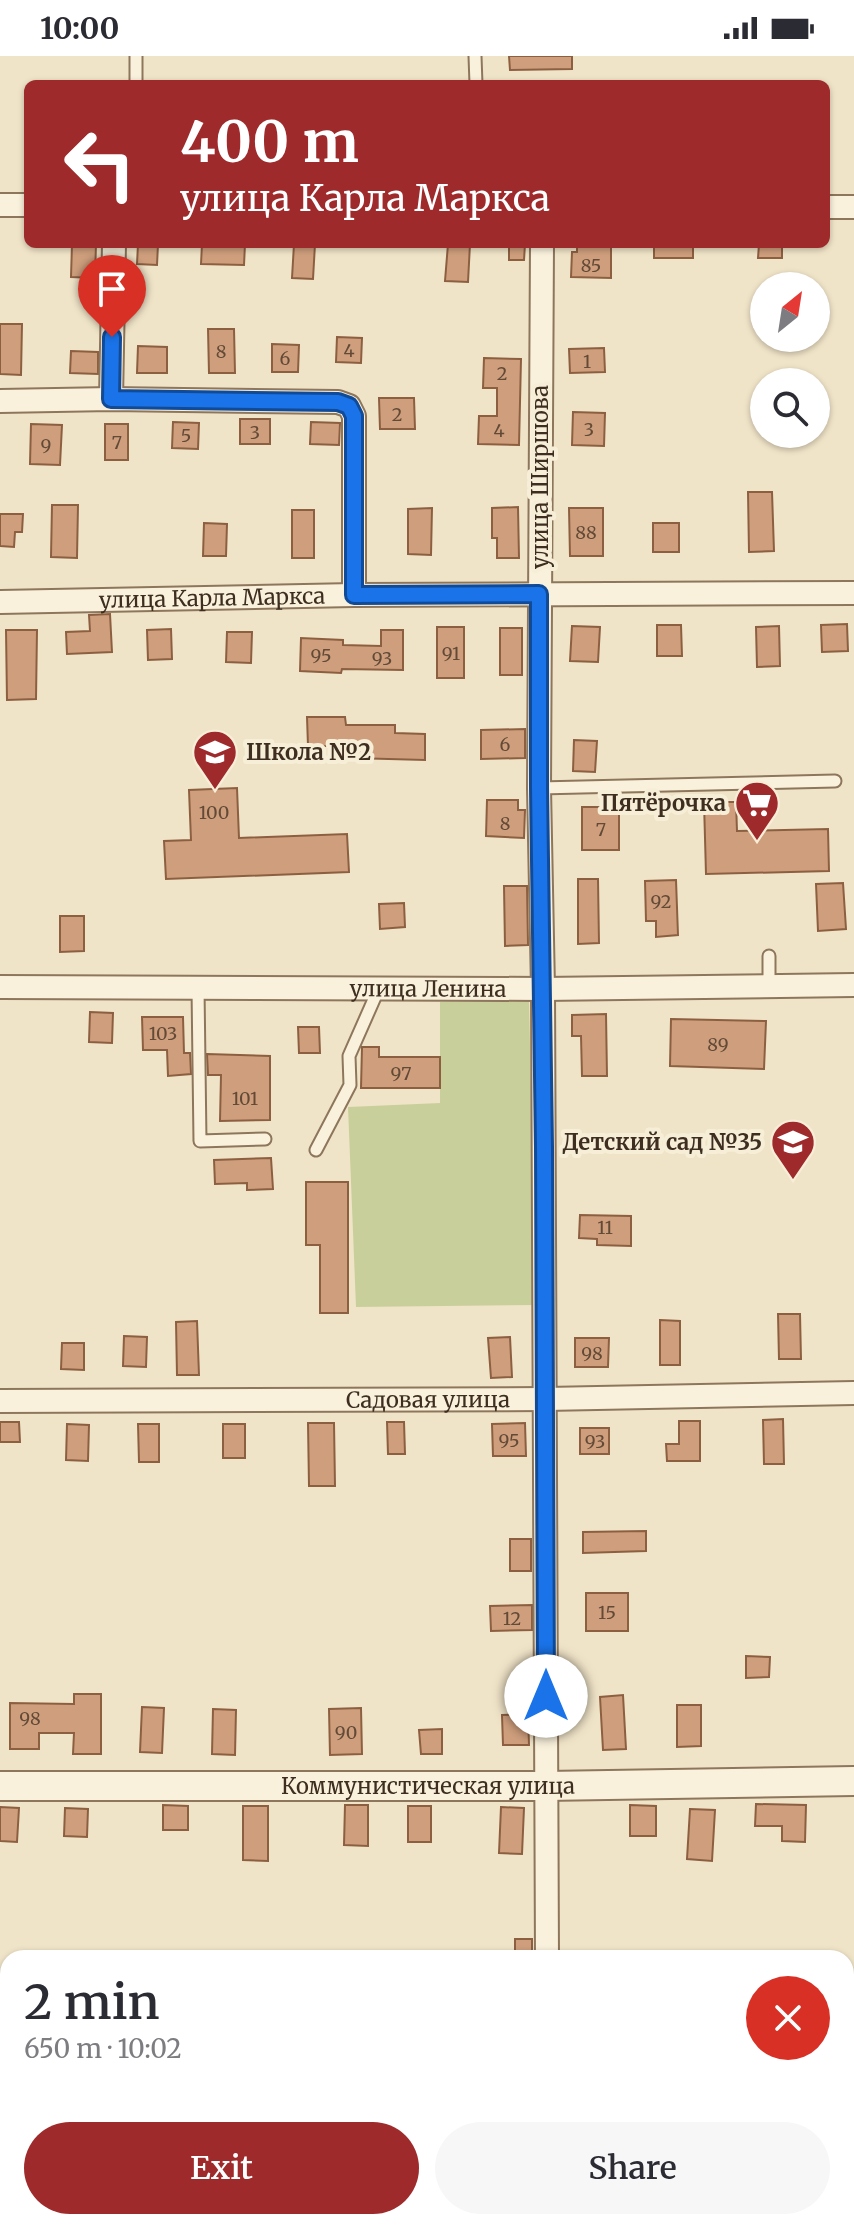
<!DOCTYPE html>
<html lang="en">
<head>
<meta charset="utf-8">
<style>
  body { margin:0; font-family:Merriweather,serif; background:#f7f7f7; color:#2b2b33; height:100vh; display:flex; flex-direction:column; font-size:30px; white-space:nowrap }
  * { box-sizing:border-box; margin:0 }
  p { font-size:26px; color:#7c7c81 }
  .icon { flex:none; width:44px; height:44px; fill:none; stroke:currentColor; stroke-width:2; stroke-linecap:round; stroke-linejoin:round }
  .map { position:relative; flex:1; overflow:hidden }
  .sheet { position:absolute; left:0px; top:1894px; width:854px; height:280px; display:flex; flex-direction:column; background:#fff; border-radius:24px 24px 0 0; box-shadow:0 2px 6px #0004 }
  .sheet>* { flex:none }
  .top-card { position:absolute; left:24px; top:24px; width:806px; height:168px; border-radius:12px; box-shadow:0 2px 6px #0004; background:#9e2a2b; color:#fff; overflow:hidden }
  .needle { width:52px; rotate:30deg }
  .buttons { position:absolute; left:750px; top:216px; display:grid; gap:16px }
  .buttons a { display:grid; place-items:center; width:80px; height:80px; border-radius:50%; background:#fff; box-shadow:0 2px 6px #0004; font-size:40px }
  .pin { position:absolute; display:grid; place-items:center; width:68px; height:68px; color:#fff; margin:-82px -34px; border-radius:50% 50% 50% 0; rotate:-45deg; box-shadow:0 0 8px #0007 }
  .pin .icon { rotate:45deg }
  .me { position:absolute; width:88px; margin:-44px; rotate:0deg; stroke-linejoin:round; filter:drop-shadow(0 0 6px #0008) }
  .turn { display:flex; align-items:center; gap:28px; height:168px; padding:0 24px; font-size:36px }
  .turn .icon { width:104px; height:104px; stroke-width:2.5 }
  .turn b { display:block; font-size:56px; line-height:68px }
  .round { display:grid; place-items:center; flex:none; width:84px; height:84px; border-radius:42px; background:#f7f7f7 }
  .summary { display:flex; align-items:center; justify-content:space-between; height:136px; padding:0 24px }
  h1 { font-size:48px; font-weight:600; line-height:60px }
  .button { display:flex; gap:16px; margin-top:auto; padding:16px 24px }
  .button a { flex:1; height:92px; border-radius:48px; background:#9e2a2b; color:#fff; font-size:32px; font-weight:600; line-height:92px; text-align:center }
  .button a+a { background:#f7f7f7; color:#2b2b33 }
  .status { display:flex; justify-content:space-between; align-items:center; height:56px; padding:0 40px; background:#fff; direction:ltr }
  .status svg { height:22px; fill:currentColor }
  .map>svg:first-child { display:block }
  .green { fill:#c9cf9b }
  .building { fill:#cf9f7d; stroke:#8d5f41; stroke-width:2 }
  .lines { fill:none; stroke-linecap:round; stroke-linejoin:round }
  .service-casing { stroke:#8d765c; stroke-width:15 }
  .minor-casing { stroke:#8d765c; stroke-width:26 }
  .tertiary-casing { stroke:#8d765c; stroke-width:32 }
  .service { stroke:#faf1dc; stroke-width:11 }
  .minor { stroke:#faf1dc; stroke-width:22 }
  .tertiary { stroke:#faf1dc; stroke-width:28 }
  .route-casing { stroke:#114b97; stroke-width:20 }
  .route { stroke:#1a73e8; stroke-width:14 }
  .labels { text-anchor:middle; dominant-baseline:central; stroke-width:8; stroke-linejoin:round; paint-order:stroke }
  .number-label { font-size:18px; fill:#624a37 }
  .street-label { font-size:22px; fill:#3d2e20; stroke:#f7eed8 }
  .poi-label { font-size:22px; font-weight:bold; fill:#3d2e20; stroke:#f7eed8; text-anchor:end }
</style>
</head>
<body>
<div class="status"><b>10:00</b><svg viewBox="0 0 49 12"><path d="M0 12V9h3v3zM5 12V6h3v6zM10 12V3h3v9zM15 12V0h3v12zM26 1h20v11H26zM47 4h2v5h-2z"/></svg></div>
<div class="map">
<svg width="854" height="2174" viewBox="0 0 854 2174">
  <rect width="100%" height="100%" fill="#f0e4c8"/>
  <path class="green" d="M529,945L536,1249L356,1251L348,1051L440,1047V946Z"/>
  <path class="building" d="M509,0H572V13L510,14Z
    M72,188H96L95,222L71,221Z
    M138,188H158L157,209L137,208Z
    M202,188H245L244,209L201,208Z
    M294,188H315L313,223L292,222Z
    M448,188H470L468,226L445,225Z
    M509,188H525L524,204H509Z
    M577,188H611V222L571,221L572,196H577Z
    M654,188H693V202H654Z
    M759,188H782V202H758Z
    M0,268H22L21,319L0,318Z
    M208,273H234L235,317H209Z
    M337,281L362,282L361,307L336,306Z
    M272,288L299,289L298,316H272Z
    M138,290L167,291V317H137Z
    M604,292L605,316L570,317L569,293Z
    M71,295L98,296V318L70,317Z
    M484,302L521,303L519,389L478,388L479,360H497V332H483Z
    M379,342H414L415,373H380Z
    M573,356L605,357L604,390L572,389Z
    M240,363H270V388H240Z
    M173,366L199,367L198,393L172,392Z
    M311,366L340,367L339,389L310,388Z
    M31,368L62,369L60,409L30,408Z
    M105,368H128V404H105Z
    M748,436H772L774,495L749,496Z
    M52,449H78L77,502L51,501Z
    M518,451L519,502H497V482H492V452Z
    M432,452L431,499L408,498V453Z
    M569,452H603V500H570Z
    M292,454H314V502H292Z
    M0,458H23L22,476H15L14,491L0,490Z
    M204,467L227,468L226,500H203Z
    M653,467H679V496H653Z
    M110,558L112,596L67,598L66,576L90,575L89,559Z
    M847,568L848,595L822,596L821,569Z
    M657,569H681L682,600H657Z
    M572,570L600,571L598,606L570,605Z
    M779,570L780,610L757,611L756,571Z
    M437,571H464V622H437Z
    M500,572H522V619H500Z
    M171,573L172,603L148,604L147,574Z
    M6,574H37L36,643L7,644Z
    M381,574H403V614L342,613L341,617L300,615L301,582L343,584V589L381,590Z
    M227,576H252L251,607L226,606Z
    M307,661H345L346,669H395V677L425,678V704L352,702V690H308Z
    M525,673V702L481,703V674Z
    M574,684L597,685L595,716L573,715Z
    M237,732L239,782L347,778L349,816L166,823L164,785L191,784L189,734Z
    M487,744H518V754H525L524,782L486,780Z
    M704,746H736L737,775L828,773L829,815L706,818Z
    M582,751H619V794H582Z
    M578,823H598L599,887L578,888Z
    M676,824L678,879L656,881V865H646L645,825Z
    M843,827L846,873L818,875L816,828Z
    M504,830H527L528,889L505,890Z
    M404,847L405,871L380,873L379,848Z
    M60,860H84V895L60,896Z
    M90,956L113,957L112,987L89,986Z
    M606,958L607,1020H582L581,980H572V959Z
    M142,961H183L184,997H190L191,1018L168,1020L167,994H143Z
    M671,963L766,965L764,1013L670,1010Z
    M298,971H319L320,997H299Z
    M362,991H379V1001H440V1032H361Z
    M207,998L270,1000V1064L220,1065L221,1019H208Z
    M271,1102L273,1133L247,1134V1127L215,1128L214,1104Z
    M306,1126H348V1257H320V1189H306Z
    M580,1159L631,1160V1190L597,1189V1183L579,1182Z
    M778,1258H800L801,1303H779Z
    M660,1264L680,1265V1309H660Z
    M197,1265L199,1319H177L176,1266Z
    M124,1280L147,1281L146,1311L123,1310Z
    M510,1281L512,1321L491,1322L488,1282Z
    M575,1282H609L608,1311H575Z
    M62,1287H84V1314L61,1313Z
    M783,1363L784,1408H764L763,1364Z
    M679,1365H700V1405H667L666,1388H679Z
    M0,1366H19L20,1386H0Z
    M387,1366H404L405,1398H388Z
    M308,1367H334L335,1430H309Z
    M525,1367L526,1400H493L492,1368Z
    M67,1368L89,1369L88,1405L66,1404Z
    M138,1368H159V1406H139Z
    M223,1368H245V1402H223Z
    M580,1372H609V1398H580Z
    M646,1475V1495L583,1497V1476Z
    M510,1483H531V1515H510Z
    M586,1537H628V1575H586Z
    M532,1549V1574L491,1575L490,1550Z
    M746,1600L770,1601L769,1621L746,1622Z
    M74,1638H101V1698H73L74,1677H39V1693H10V1647L74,1648Z
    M623,1639L626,1693L603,1694L600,1641Z
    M677,1649H701V1690L677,1691Z
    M142,1651L164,1652L162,1697L140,1696Z
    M361,1652L362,1698L330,1699L329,1653Z
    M213,1653L236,1654L235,1699L212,1698Z
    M528,1658L529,1689H503L502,1659Z
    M442,1673V1698H421L419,1674Z
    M756,1748L806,1749L805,1786L782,1785V1770H755Z
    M163,1749L188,1750V1774H163Z
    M345,1749H368V1790L344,1789Z
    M630,1749L656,1750V1780H630Z
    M243,1750H268V1805L243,1804Z
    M408,1750H431V1786H408Z
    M0,1751L19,1752L17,1786L0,1785Z
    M501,1751L524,1752L522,1798L499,1797Z
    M65,1752L88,1753L87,1781L64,1780Z
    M690,1753L715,1754L712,1805L687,1803Z
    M515,1883H532V1902H515Z"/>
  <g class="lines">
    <g class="service-casing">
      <path id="service" d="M136,0V28
        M475,0L476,28
        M539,732L835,725
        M769,900V930
        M198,932L200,1085L265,1083
        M316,1094L350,1029L349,1000L379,932"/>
    </g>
    <g class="minor-casing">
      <g id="minor">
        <path d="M0,149H28"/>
        <path d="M826,151H854"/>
        <path d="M542,188L539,732L543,933L547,1902"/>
        <path d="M111,343L114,188"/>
        <path d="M0,345L111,343L338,346L349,350L354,360V539"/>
        <path id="s1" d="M0,546L354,539L854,537"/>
        <path id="s2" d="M0,931L543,933L854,929"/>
        <path id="s3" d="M0,1345L546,1343L854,1337"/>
        <path d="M846,2121H854"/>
        <path d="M0,2126H8"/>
        <path d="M550,2166V2174"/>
      </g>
    </g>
    <g class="tertiary-casing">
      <g id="tertiary">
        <path id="s4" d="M0,1730H546L854,1725"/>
      </g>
    </g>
    <use href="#service" class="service"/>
    <use href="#minor" class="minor"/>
    <use href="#tertiary" class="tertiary"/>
  </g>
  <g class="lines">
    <g class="route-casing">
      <path id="route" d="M112,281L111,343L338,346L349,350L354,360V539L539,538V732L544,1091L546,1640"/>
    </g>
    <use href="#route" class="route"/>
  </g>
  <defs>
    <g id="school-pin" transform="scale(2.3)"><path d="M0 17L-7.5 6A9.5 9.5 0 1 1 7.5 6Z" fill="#9e2a2b" stroke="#f7eed8"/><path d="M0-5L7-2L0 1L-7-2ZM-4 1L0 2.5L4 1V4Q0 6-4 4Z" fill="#fff"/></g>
    <g id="supermarket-pin" transform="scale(2.3)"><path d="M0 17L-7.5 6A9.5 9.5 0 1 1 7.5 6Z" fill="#9e2a2b" stroke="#f7eed8"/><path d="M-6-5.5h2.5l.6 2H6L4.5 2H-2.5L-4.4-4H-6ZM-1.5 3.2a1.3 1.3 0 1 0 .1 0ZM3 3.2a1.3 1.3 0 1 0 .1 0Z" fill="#fff"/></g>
  </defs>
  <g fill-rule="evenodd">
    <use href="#school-pin" x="215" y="696"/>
    <use href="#supermarket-pin" x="757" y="747"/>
    <use href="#school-pin" x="793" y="1086"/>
  </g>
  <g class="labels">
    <g class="number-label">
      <text x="591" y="209">85</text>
      <text x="349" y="294">4</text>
      <text x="221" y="295">8</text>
      <text x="285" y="302">6</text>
      <text x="587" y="305">1</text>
      <text x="502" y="317">2</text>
      <text x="397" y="358">2</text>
      <text x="589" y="373">3</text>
      <text x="499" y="374">4</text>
      <text x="255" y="376">3</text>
      <text x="186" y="379">5</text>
      <text x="117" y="386">7</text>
      <text x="46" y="389">9</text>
      <text x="586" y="476">88</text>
      <text x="451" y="597">91</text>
      <text x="321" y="599">95</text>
      <text x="382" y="602">93</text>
      <text x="505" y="688">6</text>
      <text x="214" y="756">100</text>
      <text x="505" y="767">8</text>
      <text x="601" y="773">7</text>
      <text x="661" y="845">92</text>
      <text x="163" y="977">103</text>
      <text x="718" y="988">89</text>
      <text x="401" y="1017">97</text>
      <text x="245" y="1042">101</text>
      <text x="605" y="1171">11</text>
      <text x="592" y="1297">98</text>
      <text x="509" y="1384">95</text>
      <text x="595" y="1385">93</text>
      <text x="607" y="1556">15</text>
      <text x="512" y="1562">12</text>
      <text x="30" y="1662">98</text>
      <text x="346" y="1676">90</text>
    </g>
    <g class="street-label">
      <text transform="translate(540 421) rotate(-90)">улица Ширшова</text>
      <text stroke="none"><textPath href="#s1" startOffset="212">улица Карла Маркса</textPath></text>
      <text stroke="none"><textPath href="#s2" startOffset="428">улица Ленина</textPath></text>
      <text stroke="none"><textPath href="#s3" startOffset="428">Садовая улица</textPath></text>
      <text stroke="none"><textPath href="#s4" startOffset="428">Коммунистическая улица</textPath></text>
    </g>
    <g class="poi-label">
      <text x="246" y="696" text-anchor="start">Школа №2</text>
      <text x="726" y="747">Пятёрочка</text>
      <text x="762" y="1086">Детский сад №35</text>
    </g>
  </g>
</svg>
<div class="buttons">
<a><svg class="needle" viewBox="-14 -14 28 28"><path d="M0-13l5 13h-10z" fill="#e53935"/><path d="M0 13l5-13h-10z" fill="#7c7c81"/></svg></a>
<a><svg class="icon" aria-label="search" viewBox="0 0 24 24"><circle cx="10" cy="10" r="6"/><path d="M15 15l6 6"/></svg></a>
</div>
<div class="pin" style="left:112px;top:281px;background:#d93025"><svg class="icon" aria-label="arrive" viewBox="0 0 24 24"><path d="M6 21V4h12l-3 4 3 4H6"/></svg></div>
<svg class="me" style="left:546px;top:1640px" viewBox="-20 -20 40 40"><circle r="19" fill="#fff"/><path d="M0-13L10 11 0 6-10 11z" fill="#1a73e8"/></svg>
<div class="top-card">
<div class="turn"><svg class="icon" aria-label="left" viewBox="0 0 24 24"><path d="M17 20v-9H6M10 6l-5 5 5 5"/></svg><div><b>400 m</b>улица Карла Маркса</div></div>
</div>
<section class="sheet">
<div class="summary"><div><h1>2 min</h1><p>650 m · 10:02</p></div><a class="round" style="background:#d93025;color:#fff"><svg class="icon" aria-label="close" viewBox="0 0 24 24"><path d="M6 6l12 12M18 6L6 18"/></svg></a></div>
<div class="button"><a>Exit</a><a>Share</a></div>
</section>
</div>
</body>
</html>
